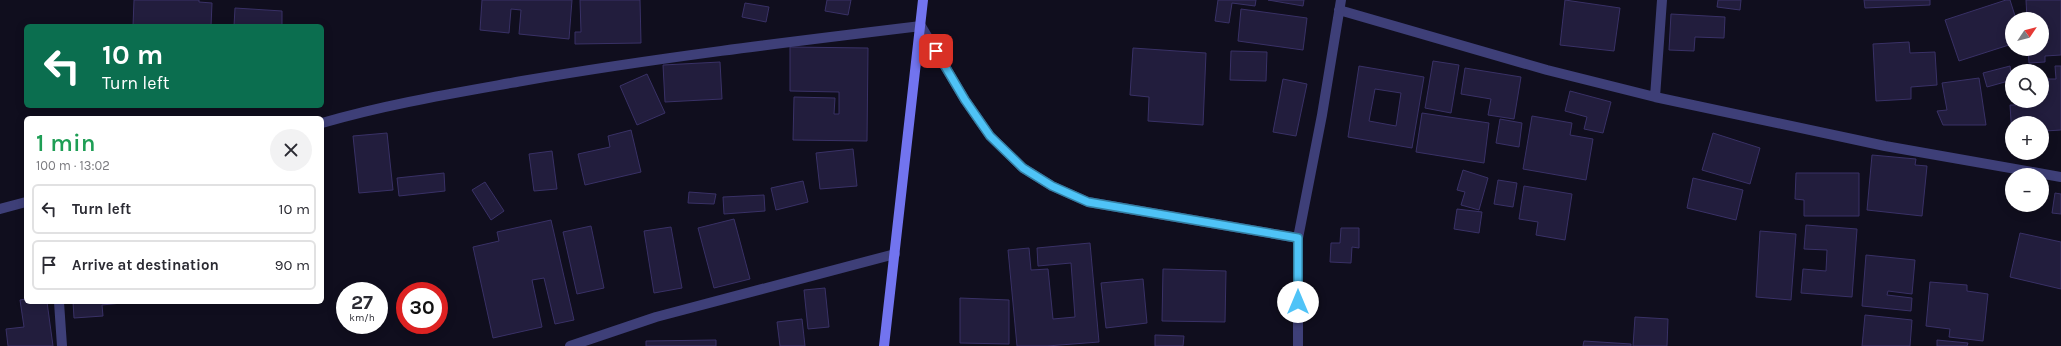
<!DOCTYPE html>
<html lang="en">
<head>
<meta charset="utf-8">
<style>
  body { margin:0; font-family:Karla,sans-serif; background:#f2f2f3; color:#2b2b33; height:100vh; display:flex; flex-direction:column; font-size:15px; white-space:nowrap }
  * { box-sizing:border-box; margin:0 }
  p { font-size:13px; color:#7c7c81 }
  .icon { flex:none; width:22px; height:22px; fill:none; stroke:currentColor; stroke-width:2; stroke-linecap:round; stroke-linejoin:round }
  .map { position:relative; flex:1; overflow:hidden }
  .panel { position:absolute; left:24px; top:116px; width:300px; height:188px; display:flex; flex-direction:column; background:#fff; border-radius:6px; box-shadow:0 2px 10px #0003 }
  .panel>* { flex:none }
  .top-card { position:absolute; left:24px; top:24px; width:300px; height:84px; border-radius:6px; box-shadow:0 2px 10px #0003; background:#0b6e4f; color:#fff; overflow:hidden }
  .needle { width:26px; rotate:55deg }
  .fabs { position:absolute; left:2005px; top:12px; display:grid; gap:8px }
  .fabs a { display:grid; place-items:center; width:44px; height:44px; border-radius:50%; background:#fff; box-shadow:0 2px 10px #0003; font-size:20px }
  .speed { position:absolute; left:336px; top:282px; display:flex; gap:8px; font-size:20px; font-weight:700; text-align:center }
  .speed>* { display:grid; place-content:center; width:52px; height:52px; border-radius:50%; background:#fff; box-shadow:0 2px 10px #0003; line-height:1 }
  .speed small { font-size:10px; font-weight:400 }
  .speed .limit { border:6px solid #d22; background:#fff; color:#111 }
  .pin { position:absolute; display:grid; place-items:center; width:34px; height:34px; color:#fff; margin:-17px; border-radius:8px; box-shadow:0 2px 6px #0006 }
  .me { position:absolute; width:44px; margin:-22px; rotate:0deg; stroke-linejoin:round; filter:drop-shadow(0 0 3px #0008) }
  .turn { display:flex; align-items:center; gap:14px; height:84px; padding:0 12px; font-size:18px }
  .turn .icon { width:52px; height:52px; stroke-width:2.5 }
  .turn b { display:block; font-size:28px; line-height:34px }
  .round { display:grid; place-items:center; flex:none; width:42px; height:42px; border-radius:21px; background:#f2f2f3 }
  .overview { display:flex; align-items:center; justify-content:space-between; height:68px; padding:0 12px }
  h1 { font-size:24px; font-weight:600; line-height:30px; color:#1e9e55 }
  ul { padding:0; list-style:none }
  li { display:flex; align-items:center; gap:12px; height:50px; margin:0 8px 6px; padding:0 4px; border:2px solid #e1e1e2; border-radius:6px }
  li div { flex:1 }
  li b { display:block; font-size:15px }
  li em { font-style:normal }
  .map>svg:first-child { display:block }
  .building { fill:#221d3d; stroke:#393166; fill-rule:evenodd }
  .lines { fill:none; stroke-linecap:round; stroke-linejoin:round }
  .street { stroke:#3e3f78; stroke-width:10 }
  .secondary { stroke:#7274ef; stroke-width:10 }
  .route-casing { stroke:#337fa1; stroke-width:10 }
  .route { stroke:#4fc3f7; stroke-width:7 }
</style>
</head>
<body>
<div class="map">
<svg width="2061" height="346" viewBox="0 0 2061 346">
  <rect width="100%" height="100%" fill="#100e1e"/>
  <path class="building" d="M134,0H199V2L212,3L211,26H133Z
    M482,0H572L569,39L519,34L521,10L511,9L509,33L480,30Z
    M580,0H640L641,43L575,44V32H581Z
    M827,0H851L848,15L825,11Z
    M1218,0H1256L1255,6L1232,3L1229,23L1215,21Z
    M1268,0H1304L1303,6Z
    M1565,0L1620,8L1614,51L1560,45Z
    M1718,0H1741L1740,10L1717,7Z
    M1864,0H1930V5L1865,8Z
    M2006,0H2010L2016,19H2012V44L1959,61L1945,20Z
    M2026,0H2061V55L2045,56V62L2029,63L2028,49H2042V19H2027Z
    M745,3L769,7L766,22L742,17Z
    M235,8L282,11V26H234Z
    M1241,9L1307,18L1303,50L1238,41Z
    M1671,14L1725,17L1724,38L1695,37L1694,51L1669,50Z
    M1909,42L1910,53L1935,52L1937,85L1911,87V99L1876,101L1873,44Z
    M790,47L868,48L867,141L793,140L794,97L835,98L834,114H839V92L790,91Z
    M1133,48L1206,53L1203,125L1148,121L1149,97L1130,95Z
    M1231,51L1267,52L1266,81L1230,80Z
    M1433,61L1459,65L1451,113L1425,108Z
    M720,62L722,99L665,102L663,65Z
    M1359,66L1424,77L1412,148L1348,137ZM1375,89L1401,93L1396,126L1369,121Z
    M2010,66L2012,80L1987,87L1983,73Z
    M2055,66H2061V130L2045,131V135H2042V123H2012V136L2010,105H2016V101H2042V79H2056Z
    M1465,68L1521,77L1514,119L1488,115L1491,99L1461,94Z
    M647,74L665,113L637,125L620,86Z
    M1979,78L1986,125H1943L1937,111L1947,110L1942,83Z
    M1283,79L1307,84L1296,136L1273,132Z
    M1570,91L1611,102L1603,133L1584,129L1587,117L1565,111Z
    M1422,113L1489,123L1484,163L1416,152Z
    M1532,116L1572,123L1570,135L1593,139L1586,180L1523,169Z
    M1500,119L1522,123L1519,147L1496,143Z
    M631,130L641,172L585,185L578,154L610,147L608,136Z
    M387,133L393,190L359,193L353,136Z
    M1713,133L1760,148L1750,184L1702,170Z
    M853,149L857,186L820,189L816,153Z
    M552,151L557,189L534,191L529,154Z
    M1872,155L1916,159L1915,165L1927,166L1922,216L1867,210Z
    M1463,170L1488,178L1479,210L1461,205L1465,192L1457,190Z
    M444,173L445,191L399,196L397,178Z
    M1796,173H1859V216H1804V200L1795,199Z
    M1693,178L1743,190L1736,220L1687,208Z
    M1498,180L1517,183L1513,207L1494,204Z
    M803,181L808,202L776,210L771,188Z
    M485,182L504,211L491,220L472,190Z
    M1524,186L1572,194L1565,240L1536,235L1538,222L1519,219Z
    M689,192L716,194L714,204L688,203Z
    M2055,193L2061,194V214L2052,213Z
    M764,195L765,211L724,214L723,197Z
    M1457,209L1482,212L1479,233L1454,229Z
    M734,219L750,279L714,288L698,228Z
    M551,220L574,320L555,324L544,278L532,280L542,327L493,338L473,247L499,241L497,232Z
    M1806,225L1857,229L1852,297L1801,293L1803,269L1826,271L1827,250L1804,249Z
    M591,226L604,288L577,294L563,232Z
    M671,227L682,288L654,293L644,231Z
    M1341,228H1359V248L1352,247L1351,263L1330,262L1331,243H1340Z
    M1760,231L1796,234L1791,300L1756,297Z
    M2020,233L2061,242V289L2010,277Z
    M1090,243L1099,342L1047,346H1017L1008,250L1029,248L1031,270L1048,269L1053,319L1075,317L1071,263L1038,266L1037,248Z
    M1866,255L1915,260L1912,294L1888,291L1887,295L1912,298L1911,311L1862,306Z
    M1163,269L1226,271L1225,322L1162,321Z
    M1143,279L1147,323L1106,328L1101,283Z
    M1930,282L1967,285V291L1988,294L1983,341L1949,337L1950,329L1926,326Z
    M825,288L829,327L808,329L804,290Z
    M960,298L1009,300V344L960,343Z
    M26,299V302H47L53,346H8L6,329L24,327L20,300Z
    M73,302H132L102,305L103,316L74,318Z
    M1865,315L1912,320L1910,346H1862Z
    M1635,317L1668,319L1667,346H1633Z
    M802,319L805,346H780L777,322Z
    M1155,335L1184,336L1183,346H1155Z
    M716,340V346H646V341Z
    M1937,340L1968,343L1967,346H1937Z
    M1584,341L1631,344V346H1583Z"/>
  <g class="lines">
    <path class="street" d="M1339,10L1547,70L1655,97L1885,146L2061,177
      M1655,97L1662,0
      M322,123C387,104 455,93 522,81C655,58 788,42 921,26L965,100L990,136L1023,168L1052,186L1088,202L1298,238
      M0,209L26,202
      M59,302L62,346
      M570,346L656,317L895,254
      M1298,346V238L1322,115L1341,0"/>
    <path class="secondary" d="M884,346L923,0"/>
  </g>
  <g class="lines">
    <g class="route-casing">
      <path id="route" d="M936,51L965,100L990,136L1023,168L1052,186L1088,202L1298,238V302"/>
    </g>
    <use href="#route" class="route"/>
  </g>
</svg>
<div class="fabs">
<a><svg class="needle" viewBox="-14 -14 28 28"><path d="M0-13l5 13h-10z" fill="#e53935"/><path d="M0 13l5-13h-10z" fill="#7c7c81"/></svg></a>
<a><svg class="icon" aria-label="search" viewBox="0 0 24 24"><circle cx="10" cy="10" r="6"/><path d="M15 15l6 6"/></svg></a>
<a>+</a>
<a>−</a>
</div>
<div class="speed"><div>27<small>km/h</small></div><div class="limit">30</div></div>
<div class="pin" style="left:936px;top:51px;background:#d93025"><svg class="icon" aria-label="arrive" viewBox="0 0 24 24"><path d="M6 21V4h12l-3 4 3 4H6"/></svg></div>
<svg class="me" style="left:1298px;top:302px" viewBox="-20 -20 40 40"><circle r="19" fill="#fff"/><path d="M0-13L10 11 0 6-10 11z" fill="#4fc3f7"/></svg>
<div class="top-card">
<div class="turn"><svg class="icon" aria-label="left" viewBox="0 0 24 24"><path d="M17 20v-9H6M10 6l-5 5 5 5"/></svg><div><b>10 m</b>Turn left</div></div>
</div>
<section class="panel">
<div class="overview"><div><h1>1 min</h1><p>100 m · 13:02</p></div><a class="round"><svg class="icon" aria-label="close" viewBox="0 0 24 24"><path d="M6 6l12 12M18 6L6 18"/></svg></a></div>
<ul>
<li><svg class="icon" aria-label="left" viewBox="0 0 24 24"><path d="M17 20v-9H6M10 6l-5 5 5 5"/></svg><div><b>Turn left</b></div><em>10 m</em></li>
<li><svg class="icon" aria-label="arrive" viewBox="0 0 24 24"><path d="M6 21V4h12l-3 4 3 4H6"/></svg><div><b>Arrive at destination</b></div><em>90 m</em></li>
</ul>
</section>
</div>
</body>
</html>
